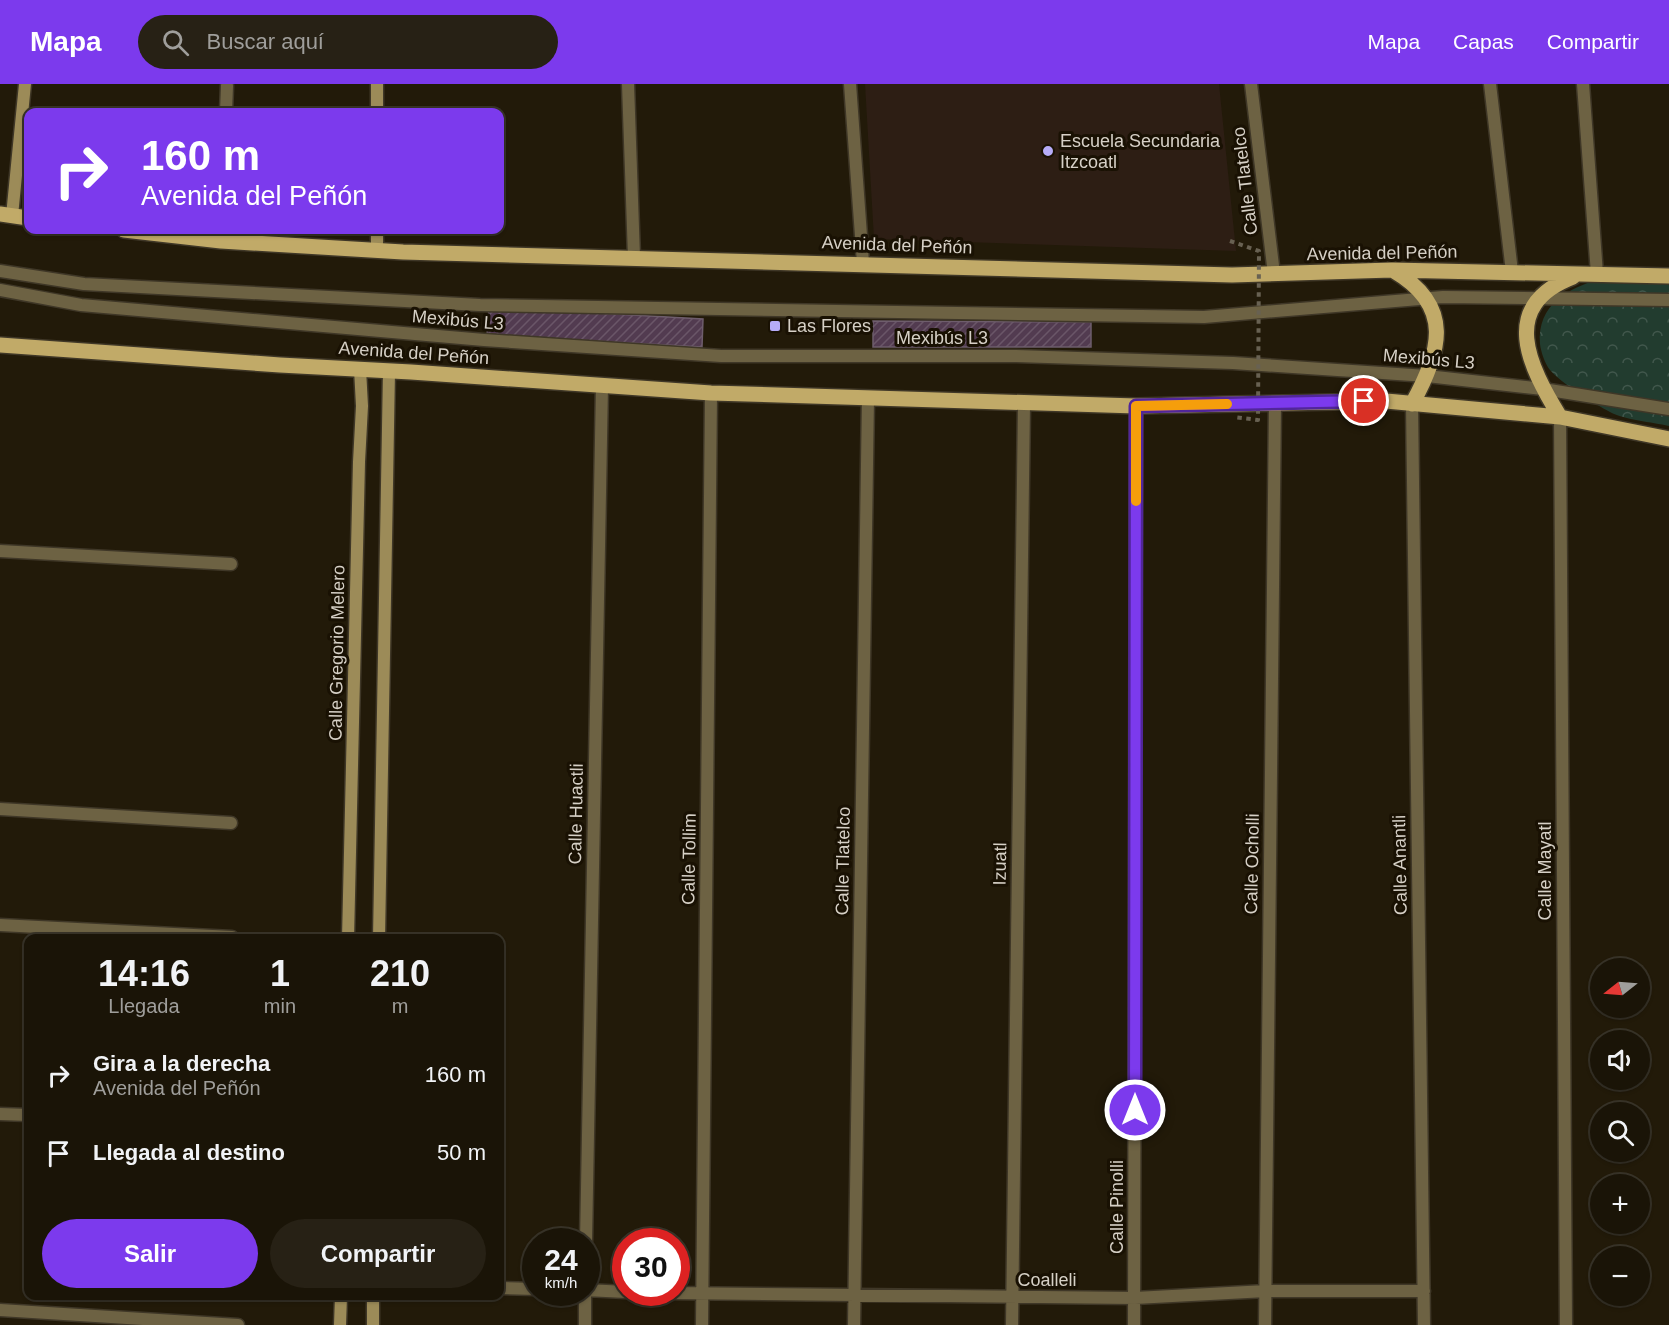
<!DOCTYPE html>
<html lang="es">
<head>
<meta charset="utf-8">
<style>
  body { margin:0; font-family:Helvetica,sans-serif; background:#272115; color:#f1f3f6; height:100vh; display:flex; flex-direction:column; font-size:22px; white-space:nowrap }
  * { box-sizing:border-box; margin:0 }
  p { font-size:20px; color:#9f9e9b }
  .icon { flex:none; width:33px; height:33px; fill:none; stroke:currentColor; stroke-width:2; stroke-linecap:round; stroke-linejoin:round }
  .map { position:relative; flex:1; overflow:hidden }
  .drawer { position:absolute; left:24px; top:850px; width:480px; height:366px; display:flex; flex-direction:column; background:#1a1407; border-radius:12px; box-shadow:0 2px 4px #0004,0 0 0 2px #383328 }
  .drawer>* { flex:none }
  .hud { position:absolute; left:24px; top:24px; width:480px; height:126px; border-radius:12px; box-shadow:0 2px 4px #0004,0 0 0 2px #383328; background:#7c3aed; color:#fff; overflow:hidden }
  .needle { width:39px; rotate:253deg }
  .controls { position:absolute; left:1590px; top:874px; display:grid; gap:12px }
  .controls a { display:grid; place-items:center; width:60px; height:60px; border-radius:50%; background:#1a1407; box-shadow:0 2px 4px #0004,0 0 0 2px #383328; font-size:30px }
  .speed { position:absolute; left:522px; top:1144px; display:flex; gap:12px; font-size:30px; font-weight:700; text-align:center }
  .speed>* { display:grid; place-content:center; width:78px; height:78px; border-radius:50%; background:#1a1407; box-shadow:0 2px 4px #0004,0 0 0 2px #383328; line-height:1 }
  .speed small { font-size:15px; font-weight:400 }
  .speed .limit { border:9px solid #d22; background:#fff; color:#111 }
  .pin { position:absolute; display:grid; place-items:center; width:51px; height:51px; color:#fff; margin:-26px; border:3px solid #fff; border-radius:50%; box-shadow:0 2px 6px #0007 }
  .me { position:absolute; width:66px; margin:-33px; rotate:0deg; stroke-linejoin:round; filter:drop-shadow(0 0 4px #0008) }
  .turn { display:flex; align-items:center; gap:21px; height:126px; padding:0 18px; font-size:27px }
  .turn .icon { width:78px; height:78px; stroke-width:2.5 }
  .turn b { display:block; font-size:42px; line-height:51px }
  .eta { display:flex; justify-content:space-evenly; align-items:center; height:102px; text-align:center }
  .eta b { font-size:36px; font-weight:700; line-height:42px }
  .primary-button { display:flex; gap:12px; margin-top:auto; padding:12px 18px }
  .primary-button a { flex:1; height:69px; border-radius:36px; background:#7c3aed; color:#fff; font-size:24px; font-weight:700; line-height:69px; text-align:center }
  .primary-button a+a { background:#272115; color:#f1f3f6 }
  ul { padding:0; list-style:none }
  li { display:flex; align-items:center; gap:18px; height:78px; padding:0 18px }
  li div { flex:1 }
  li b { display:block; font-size:22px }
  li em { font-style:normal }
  header { display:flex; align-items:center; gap:36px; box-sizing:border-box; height:84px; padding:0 30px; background:#7c3aed; color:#fff }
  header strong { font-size:28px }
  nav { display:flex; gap:33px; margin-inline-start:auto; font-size:21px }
  .search { width:420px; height:54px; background:#272115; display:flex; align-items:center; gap:15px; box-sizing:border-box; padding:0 21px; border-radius:33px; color:#9f9e9b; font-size:22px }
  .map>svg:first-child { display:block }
  .education { fill:#2d1e14 }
  .park { fill:url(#park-crowns) }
  .building { fill:url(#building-hatch); stroke:#6e5d6c; stroke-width:1.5 }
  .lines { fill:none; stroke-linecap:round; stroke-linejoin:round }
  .lane-casing { stroke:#3f3727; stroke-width:15 }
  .street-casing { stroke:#3f3727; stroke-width:15 }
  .secondary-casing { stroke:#3f3727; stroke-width:15 }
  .primary-casing { stroke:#3f3727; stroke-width:18 }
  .lane { stroke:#6d6243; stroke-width:12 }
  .street { stroke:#6d6243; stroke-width:12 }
  .secondary { stroke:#9c8b58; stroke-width:12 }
  .primary { stroke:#c1aa68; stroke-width:15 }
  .path-bridge { stroke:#686152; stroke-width:4; stroke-dasharray:4.5 4.5; stroke-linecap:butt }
  .route-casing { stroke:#51269a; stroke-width:15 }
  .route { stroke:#7c3aed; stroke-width:10 }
  .slow { stroke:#f59e0b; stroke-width:10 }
  .poi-dot { fill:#b6acf8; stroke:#191103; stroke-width:2 }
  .labels { text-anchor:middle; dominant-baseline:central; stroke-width:6; stroke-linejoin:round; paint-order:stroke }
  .poi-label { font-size:18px; fill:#d6d0c6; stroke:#191103; text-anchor:start }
  .street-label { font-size:18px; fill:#d6d0c6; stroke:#191103 }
</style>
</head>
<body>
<header>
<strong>Mapa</strong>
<div class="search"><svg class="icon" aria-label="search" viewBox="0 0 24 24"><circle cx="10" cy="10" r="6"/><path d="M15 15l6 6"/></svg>Buscar aquí</div>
<nav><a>Mapa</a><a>Capas</a><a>Compartir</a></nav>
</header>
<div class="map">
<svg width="1669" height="1241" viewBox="0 0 1669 1241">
  <defs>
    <pattern id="park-crowns" width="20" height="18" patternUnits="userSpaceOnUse" patternTransform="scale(1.5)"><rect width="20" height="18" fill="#223c2f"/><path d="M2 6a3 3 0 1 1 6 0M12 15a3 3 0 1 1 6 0" fill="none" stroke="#41574c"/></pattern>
    <pattern id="building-hatch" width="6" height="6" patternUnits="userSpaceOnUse" patternTransform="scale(1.5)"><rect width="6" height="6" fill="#523b50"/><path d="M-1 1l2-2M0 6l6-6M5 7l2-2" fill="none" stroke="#6a5668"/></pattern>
  </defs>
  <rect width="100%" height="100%" fill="#221a09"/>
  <path class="education" d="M865,0H1219L1236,167L874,155Z"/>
  <path class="park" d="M1603,194L1669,200V342C1652,338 1625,336 1610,328C1595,320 1561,299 1550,286C1545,280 1541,268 1540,260C1537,220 1568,204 1603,194Z"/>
  <path class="building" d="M489,223L703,235L702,263L487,251Z
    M873,237L1091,238V263H873Z"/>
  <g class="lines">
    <g class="lane-casing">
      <path id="lane" d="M0,187L84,200L480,221L1204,233L1443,213L1669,216
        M0,206L81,221L484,256L721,272H1016L1233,279L1427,292L1543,305L1669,325"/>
    </g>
    <g class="street-casing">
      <path id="street" d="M628,0L634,173
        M850,0L863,179
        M1251,0L1274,190
        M1490,0L1512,188
        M1583,0L1597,190
        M226,28L227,2
        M1412,320L1424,1241
        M1560,333L1566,1241
        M0,467L231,480
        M0,725L231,739
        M0,841L232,853
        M0,1030L28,1031
        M586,1158L602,302
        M500,1204L536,1205
        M586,1206L626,1208
        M670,1209L1135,1214L1266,1207H1424
        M0,1226L238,1241
        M585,1241V1209
        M702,1241L711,309
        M854,1241L868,314
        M1012,1241L1024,320
        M1134,1241L1136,322
        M1265,1241L1275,319"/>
    </g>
    <g class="secondary-casing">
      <path id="secondary" d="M377,0V28
        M12,132L25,0
        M377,146V166
        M348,855L359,378L362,322L360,285
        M379,855L389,287
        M340,1241L341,1212
        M373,1241V1212"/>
    </g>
    <g class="primary-casing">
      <path id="primary" d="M0,130L28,134
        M124,146L221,157L403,168L1232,191L1392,186L1669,192
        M1394,187C1454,222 1441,268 1412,320
        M0,261L280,281L411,288L711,309L1136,322L1386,317L1560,333L1669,355
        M1560,333C1529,282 1498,222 1573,193"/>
    </g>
    <use href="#lane" class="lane"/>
    <use href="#street" class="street"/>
    <use href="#secondary" class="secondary"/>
    <use href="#primary" class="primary"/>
    <path class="path-bridge" d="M1230,157L1259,167L1258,336L1234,333"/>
  </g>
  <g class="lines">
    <g class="route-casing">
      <path id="route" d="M1135,1026L1136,322L1364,317"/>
    </g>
    <use href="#route" class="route"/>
    <path class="slow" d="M1136,417V322L1227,320"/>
  </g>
  <g class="poi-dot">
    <circle cx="1048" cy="67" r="6"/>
    <rect x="769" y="236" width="12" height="12" rx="3"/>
  </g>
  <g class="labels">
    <g class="poi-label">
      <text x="1060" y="57">Escuela Secundaria<tspan x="1060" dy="21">Itzcoatl</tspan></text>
      <text x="787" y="242">Las Flores</text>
    </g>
    <g class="street-label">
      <text transform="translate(1245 97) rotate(-97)">Calle Tlatelco</text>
      <text transform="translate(897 161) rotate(2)">Avenida del Peñón</text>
      <text transform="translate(1382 169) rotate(-1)">Avenida del Peñón</text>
      <text transform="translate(458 236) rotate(5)">Mexibús L3</text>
      <text x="942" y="254">Mexibús L3</text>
      <text transform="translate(414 269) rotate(4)">Avenida del Peñón</text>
      <text transform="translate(1429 275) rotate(5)">Mexibús L3</text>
      <text transform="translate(337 569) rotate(-89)">Calle Gregorio Melero</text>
      <text transform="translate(576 730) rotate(-89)">Calle Huactli</text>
      <text transform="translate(689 775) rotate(-89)">Calle Tollim</text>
      <text transform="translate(843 777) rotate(-89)">Calle Tlatelco</text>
      <text transform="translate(1000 780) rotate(-89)">Izuatl</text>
      <text transform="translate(1252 780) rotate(-89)">Calle Ocholli</text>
      <text transform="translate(1400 781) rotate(-91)">Calle Anantli</text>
      <text transform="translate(1545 787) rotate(-90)">Calle Mayatl</text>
      <text transform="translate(1117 1123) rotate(-90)">Calle Pinolli</text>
      <text x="1047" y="1196">Coalleli</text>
    </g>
  </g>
</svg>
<div class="controls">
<a><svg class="needle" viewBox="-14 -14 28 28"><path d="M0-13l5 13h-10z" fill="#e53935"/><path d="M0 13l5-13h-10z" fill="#9f9e9b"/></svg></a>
<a><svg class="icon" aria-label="sound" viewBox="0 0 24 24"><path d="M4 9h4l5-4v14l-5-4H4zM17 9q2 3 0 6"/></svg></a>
<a><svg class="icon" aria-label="search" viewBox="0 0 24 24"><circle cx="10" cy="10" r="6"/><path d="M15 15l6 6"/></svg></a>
<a>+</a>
<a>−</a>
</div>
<div class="speed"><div>24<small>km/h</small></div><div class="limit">30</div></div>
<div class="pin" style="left:1364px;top:317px;background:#d93025"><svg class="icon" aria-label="arrive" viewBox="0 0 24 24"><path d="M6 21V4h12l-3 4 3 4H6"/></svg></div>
<svg class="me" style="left:1135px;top:1026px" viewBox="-20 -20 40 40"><circle r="17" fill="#7c3aed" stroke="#fff" stroke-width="3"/><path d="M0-11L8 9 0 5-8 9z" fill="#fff"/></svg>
<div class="hud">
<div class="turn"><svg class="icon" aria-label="right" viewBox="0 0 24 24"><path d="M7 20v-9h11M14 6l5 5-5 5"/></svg><div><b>160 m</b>Avenida del Peñón</div></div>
</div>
<section class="drawer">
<div class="eta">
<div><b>14:16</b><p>Llegada</p></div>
<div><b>1</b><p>min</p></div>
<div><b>210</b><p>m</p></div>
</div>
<ul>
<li><svg class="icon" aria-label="right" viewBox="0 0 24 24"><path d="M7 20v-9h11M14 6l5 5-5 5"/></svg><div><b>Gira a la derecha</b><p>Avenida del Peñón</p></div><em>160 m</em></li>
<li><svg class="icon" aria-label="arrive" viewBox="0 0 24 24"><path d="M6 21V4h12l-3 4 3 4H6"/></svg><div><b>Llegada al destino</b></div><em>50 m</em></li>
</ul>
<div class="primary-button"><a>Salir</a><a>Compartir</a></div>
</section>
</div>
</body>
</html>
